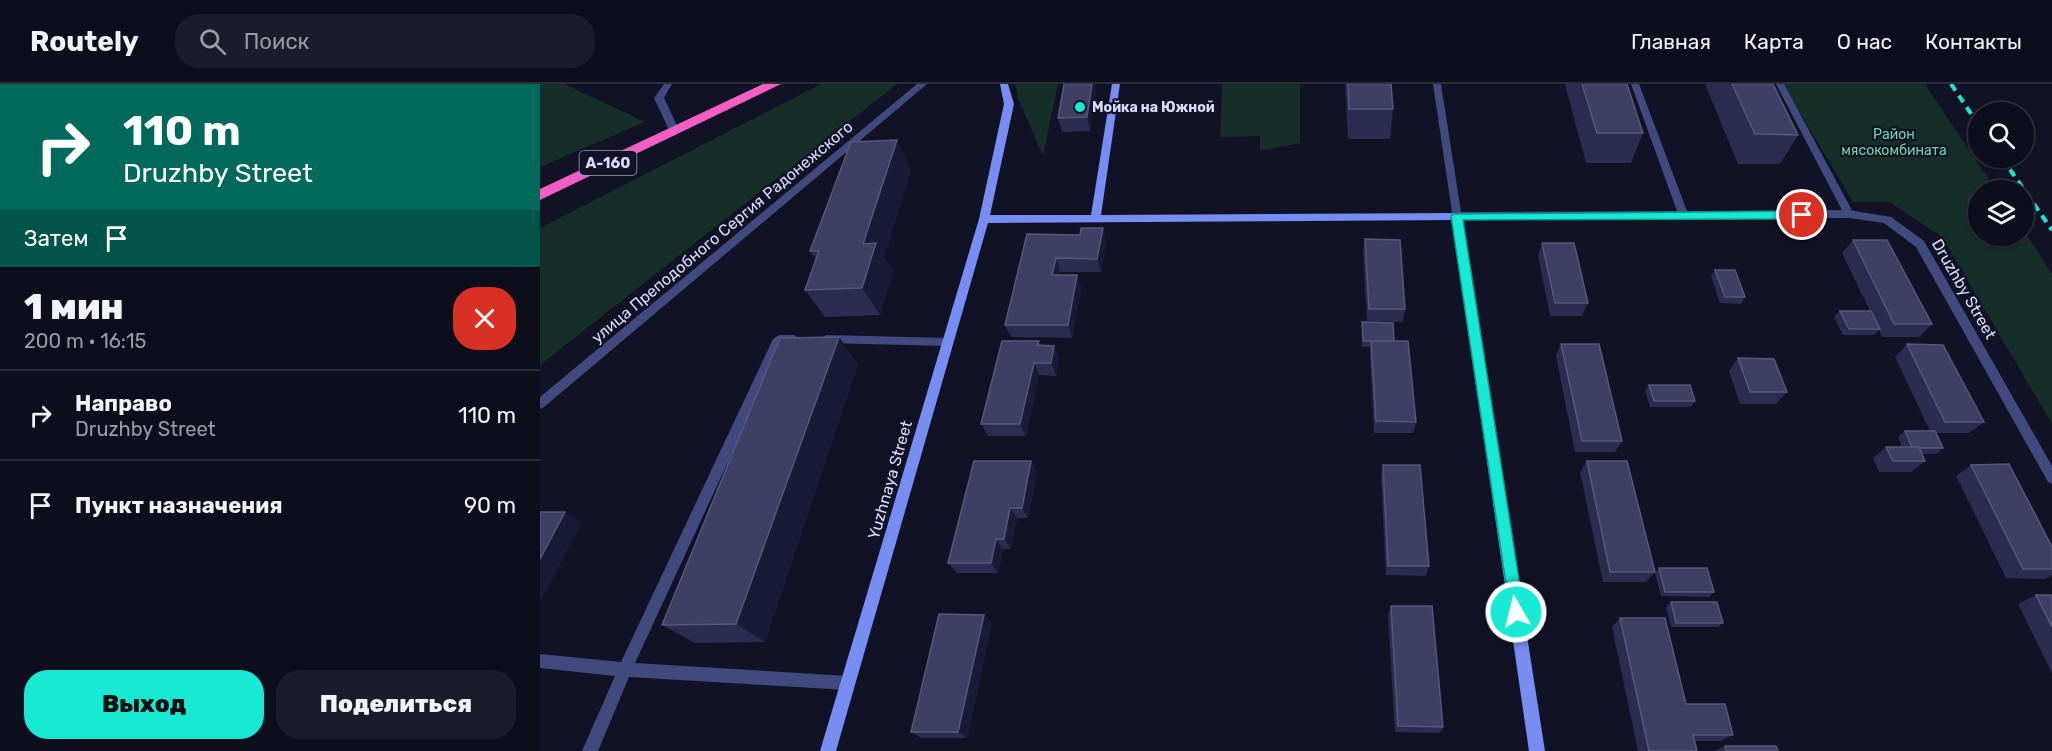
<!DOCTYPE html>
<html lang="ru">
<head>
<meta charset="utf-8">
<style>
  body { margin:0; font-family:Rubik,sans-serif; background:#1b1c29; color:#f1f3f6; height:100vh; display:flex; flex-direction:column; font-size:22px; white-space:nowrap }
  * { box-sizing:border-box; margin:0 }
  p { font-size:20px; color:#9a9ca3 }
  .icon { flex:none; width:33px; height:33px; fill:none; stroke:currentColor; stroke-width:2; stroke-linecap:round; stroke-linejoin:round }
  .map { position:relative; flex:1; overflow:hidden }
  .sheet { display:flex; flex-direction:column; background:#0d0e1c; width:540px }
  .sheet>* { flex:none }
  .banner { background:#00695c; color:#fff; overflow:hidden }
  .fabs { position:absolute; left:1428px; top:18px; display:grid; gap:12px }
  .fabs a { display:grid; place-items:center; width:66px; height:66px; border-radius:50%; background:#0d0e1c; box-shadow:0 2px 4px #0004,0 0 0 2px #2d2e3b; font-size:30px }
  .pin { position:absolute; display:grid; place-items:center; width:51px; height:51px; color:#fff; margin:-26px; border:3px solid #fff; border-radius:50%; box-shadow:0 2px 6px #0007 }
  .me { position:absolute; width:66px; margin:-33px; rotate:352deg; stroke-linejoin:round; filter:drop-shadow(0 0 4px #0008) }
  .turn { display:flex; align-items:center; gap:21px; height:126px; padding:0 24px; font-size:27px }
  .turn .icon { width:78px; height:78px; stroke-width:2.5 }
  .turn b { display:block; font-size:42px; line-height:51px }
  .then { display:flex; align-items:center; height:57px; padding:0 24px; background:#0003; gap:12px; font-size:22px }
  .round { display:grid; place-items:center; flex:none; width:63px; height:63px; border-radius:24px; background:#1b1c29 }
  .headline { display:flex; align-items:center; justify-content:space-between; height:102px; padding:0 24px }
  h1 { font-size:36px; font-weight:800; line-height:45px }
  .cta { display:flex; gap:12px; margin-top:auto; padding:12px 24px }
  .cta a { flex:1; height:69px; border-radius:24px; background:#17e9d5; color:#111; font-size:24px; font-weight:800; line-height:69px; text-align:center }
  .cta a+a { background:#1b1c29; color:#f1f3f6 }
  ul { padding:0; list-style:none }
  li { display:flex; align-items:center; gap:18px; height:90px; padding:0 24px; border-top:2px solid #2d2e3b }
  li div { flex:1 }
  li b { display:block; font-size:22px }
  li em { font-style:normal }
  header { display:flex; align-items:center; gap:36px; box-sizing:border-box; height:84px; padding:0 30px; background:#0d0e1c; border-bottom:2px solid #2d2e3b }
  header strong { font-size:28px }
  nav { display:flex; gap:33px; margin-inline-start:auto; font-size:21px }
  .search { width:420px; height:54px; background:#1b1c29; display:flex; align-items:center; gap:15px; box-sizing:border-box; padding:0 21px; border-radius:24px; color:#9a9ca3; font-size:22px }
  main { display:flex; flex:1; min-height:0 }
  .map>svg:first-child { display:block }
  .green { fill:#152e28 }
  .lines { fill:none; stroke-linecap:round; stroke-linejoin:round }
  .lane { fill:#414a7f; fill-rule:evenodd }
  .street { fill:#414a7f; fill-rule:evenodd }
  .secondary { fill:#788df2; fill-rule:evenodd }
  .highway { fill:#f05fc1; fill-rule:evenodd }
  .rail { stroke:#17e9d5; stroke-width:4; stroke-dasharray:8 6; stroke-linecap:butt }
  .wall { fill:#2c2c51 }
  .shaded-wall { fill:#191a38 }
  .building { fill:#3e3f63; stroke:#56577b; stroke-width:1.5 }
  .route { fill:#17e9d5; stroke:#0f978a; stroke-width:1.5 }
  .poi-dot { fill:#17e9d5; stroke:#111225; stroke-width:2 }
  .labels { text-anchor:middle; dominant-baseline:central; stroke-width:4.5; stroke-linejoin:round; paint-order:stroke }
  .far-poi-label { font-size:14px; font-weight:bold; fill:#d8dbfb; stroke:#111225; text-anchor:start }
  .far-park-label { font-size:14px; fill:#6bd5a6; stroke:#111225 }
  .shield { fill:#111225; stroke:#9c9fbb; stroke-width:1.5 }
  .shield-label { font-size:15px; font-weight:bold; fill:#d8dbfb }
  .street-label { font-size:16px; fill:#d8dbfb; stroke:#111225 }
</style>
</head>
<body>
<header>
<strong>Routely</strong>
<div class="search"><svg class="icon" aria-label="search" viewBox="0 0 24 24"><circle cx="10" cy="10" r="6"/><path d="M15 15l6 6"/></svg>Поиск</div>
<nav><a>Главная</a><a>Карта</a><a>О нас</a><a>Контакты</a></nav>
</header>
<main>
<section class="sheet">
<div class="banner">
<div class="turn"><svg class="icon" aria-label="right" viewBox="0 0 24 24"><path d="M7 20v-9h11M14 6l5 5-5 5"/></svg><div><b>110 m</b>Druzhby Street</div></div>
<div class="then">Затем<svg class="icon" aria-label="arrive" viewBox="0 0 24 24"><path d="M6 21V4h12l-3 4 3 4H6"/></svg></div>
</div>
<div class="headline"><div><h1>1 мин</h1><p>200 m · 16:15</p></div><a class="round" style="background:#d93025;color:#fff"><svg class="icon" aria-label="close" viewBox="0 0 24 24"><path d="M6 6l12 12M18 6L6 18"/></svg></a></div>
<ul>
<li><svg class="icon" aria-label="right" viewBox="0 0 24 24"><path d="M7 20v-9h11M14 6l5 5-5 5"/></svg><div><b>Направо</b><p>Druzhby Street</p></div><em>110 m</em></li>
<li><svg class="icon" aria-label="arrive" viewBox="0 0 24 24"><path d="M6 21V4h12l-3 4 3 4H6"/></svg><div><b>Пункт назначения</b></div><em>90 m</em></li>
</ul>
<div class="cta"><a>Выход</a><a>Поделиться</a></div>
</section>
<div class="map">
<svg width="1512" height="667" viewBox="0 0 1512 667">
  <rect width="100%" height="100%" fill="#111225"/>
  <path class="green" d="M0,0H24L105,38L0,83Z
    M281,0H357L0,281V144Z
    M475,0H518L503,72L478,14Z
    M682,0H760V59L720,67V52L680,53Z
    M1243,0H1385L1456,106H1438V152H1484V147L1512,190V340L1402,153L1350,118H1313Z"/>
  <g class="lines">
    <path class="lane" d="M124,0H132L124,14L140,48L135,51L130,48L114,14Z
      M1236,0H1244L1314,130L1313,133H1305L1304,130Z"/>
    <path class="street" d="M377,0H387L4,323L0,325V313Z
      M893,0H901L921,128L1137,127L1091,0H1099L1147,127L1309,126L1351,133L1384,157L1512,382V400L1508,398L1376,163L1344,139L1309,134L913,135Z
      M239,251H254L260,255L254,259H243L95,579L308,592L313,594L315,599L313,604L308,606L89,593L58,667H42L75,592L0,584V570L81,578L233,255Z
      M286,251L408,254L414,258L408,262L286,259L280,255Z"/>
    <path class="secondary" d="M460,0H468L474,20L450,131H551L572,0H580L561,131L921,129L1005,667H989L912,136L448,139L296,667H280L439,135L464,20Z"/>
    <path class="highway" d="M223,0H241L0,116V105Z"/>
    <path class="rail" d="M1411,0L1438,40
      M1462,74L1512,146"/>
  </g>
  <path class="wall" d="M524,0H557L550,47L522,48L518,34Z
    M805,0H851L853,25L850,55H808Z
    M1025,0H1087L1103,49L1091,79H1046Z
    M1165,0H1233L1258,51L1240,80H1198Z
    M357,56L371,86L344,173L353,188L340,231L285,233L265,206L276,176L270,167Z
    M487,150L566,158L561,188H520L519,191H537L541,204L532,254L471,253L465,241Z
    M825,155L865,225L863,238L827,237L823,169Z
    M1313,156L1392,240L1379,253H1342L1339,246L1334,251H1303L1294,233L1300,227H1330L1302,169Z
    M1002,159L1048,219L1042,232H1010L998,172Z
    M1175,186L1205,213L1201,220L1180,219L1171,192Z
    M822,238L854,257L876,338L873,349H834L830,270L831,263H822Z
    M499,257L500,261L514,262L519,274L516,292L499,291L486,352H448L441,340Z
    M1021,260L1082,357L1075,368H1035L1016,272Z
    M1367,260L1444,338L1429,349H1396L1403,364L1396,370H1382L1385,377L1371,388H1339L1333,374L1346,363H1362L1358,353L1365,347H1390L1355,273Z
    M1198,274L1247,308L1236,320H1200L1189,287Z
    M318,280L225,558L155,559L122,541Z
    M1109,301L1155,317L1151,323H1110L1105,307Z
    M1047,377L1115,488L1106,498H1063L1040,388Z
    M843,381L889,482L886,492L846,491L841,392Z
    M1431,381L1512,463V491L1505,495L1466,494L1416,392Z
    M497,388L488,434H477L471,465H463L458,489H417L408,479Z
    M1119,484L1174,508L1169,513L1121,512L1115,489Z
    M1496,511H1512V589L1478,520Z
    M1131,518L1183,539L1178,543H1131L1126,523Z
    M851,522L903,643L900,649L855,648L848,531Z
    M1080,534L1146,620L1193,651L1181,657H1155L1157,667H1098L1072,543Z
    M452,539L427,654H381L371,648Z
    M1185,662L1238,667H1174Z"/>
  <path class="shaded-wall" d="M552,0H557L550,47L547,33Z
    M357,56L371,86L344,173L353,188L340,231L322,204L323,160Z
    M563,144L566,158L561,188L557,175Z
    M516,174L520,188L517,204L512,191Z
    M537,191L541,204L532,254L528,241Z
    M299,253L318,280L225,558L196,540Z
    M514,262L519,274L516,292L511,279Z
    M494,279L499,291L486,352L480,340Z
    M491,377L497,388L488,434L482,424Z
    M470,424L477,434L471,465L464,455Z
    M25,428L42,439L0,518V475Z
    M456,455L463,465L458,489L451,479Z
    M444,531L452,539L427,654L418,648Z"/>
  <path class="building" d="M524,0H552L547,33L518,34Z
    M808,0H851L853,25H809Z
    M1042,0H1087L1103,49H1057Z
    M1192,0H1233L1258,51L1215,50Z
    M357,56L323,160L336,159L322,204L265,206L279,167H270L311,58Z
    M541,144H563L557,175L516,174L512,191H537L528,241H465L487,150L540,151Z
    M825,155L860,156L865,225H829Z
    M1313,156H1347L1392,240H1354Z
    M1002,159H1034L1048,219H1015Z
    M1175,186H1195L1205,213H1185Z
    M1300,227H1331L1340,245H1309Z
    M822,238L853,239L854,257H823Z
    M299,253L196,540L122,541L240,254Z
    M462,257H499L497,261L514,262L511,279H494L480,340H441Z
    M831,257H868L876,338L836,337Z
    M1021,260H1059L1082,357H1042Z
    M1367,260L1403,261L1444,338H1405Z
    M1198,274L1234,275L1247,308H1210Z
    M1109,301H1150L1155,317H1114Z
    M1365,347H1395L1403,364H1379V363H1372Z
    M1346,363H1379L1385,377H1353Z
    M434,377H491L482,424H470L464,455H456L451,479H408Z
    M1047,377H1087L1115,488H1070Z
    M1469,380L1512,463V485H1483L1431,381Z
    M843,381H880L889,482H848Z
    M0,428H25L0,475Z
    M1119,484H1167L1174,508H1125Z
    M1496,511H1512V543Z
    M1131,518H1177L1183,539H1136Z
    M851,522H892L903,643L858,642Z
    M399,530L444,531L418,648H371Z
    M1080,534H1125L1146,620H1185L1193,651H1153L1157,667H1109Z
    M1185,662H1236L1238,667H1186Z"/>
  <path class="route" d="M1262,127L1267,131L1262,135L923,136L984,528L982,533L976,535L971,533L911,132L913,130Z"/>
  <circle class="poi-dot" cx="540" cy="23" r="6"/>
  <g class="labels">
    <g class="far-poi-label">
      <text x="552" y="23">Мойка на Южной</text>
    </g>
    <g class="far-park-label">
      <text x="1354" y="50">Район<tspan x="1354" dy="16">мясокомбината</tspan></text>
    </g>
    <rect class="shield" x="39.5" y="67" width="57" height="24" rx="4.5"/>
    <g class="shield-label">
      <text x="68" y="79">А-160</text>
    </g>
    <g class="street-label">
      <text transform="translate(182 148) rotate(-40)">улица Преподобного Сергия Радонежского</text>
      <text transform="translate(1424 205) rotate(60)">Druzhby Street</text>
      <text transform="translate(350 396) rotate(-74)">Yuzhnaya Street</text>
    </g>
  </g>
</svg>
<div class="fabs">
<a><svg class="icon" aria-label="search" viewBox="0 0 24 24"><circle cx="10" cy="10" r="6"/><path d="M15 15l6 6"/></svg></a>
<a><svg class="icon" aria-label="layers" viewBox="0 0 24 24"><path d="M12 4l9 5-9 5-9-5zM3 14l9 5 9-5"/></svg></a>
</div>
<div class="pin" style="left:1262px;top:131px;background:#d93025"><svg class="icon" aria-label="arrive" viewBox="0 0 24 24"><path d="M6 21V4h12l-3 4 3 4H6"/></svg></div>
<svg class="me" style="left:976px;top:528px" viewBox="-20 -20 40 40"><circle r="17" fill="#17e9d5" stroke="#fff" stroke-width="3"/><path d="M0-11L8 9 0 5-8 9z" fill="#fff"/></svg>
</div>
</main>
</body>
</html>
